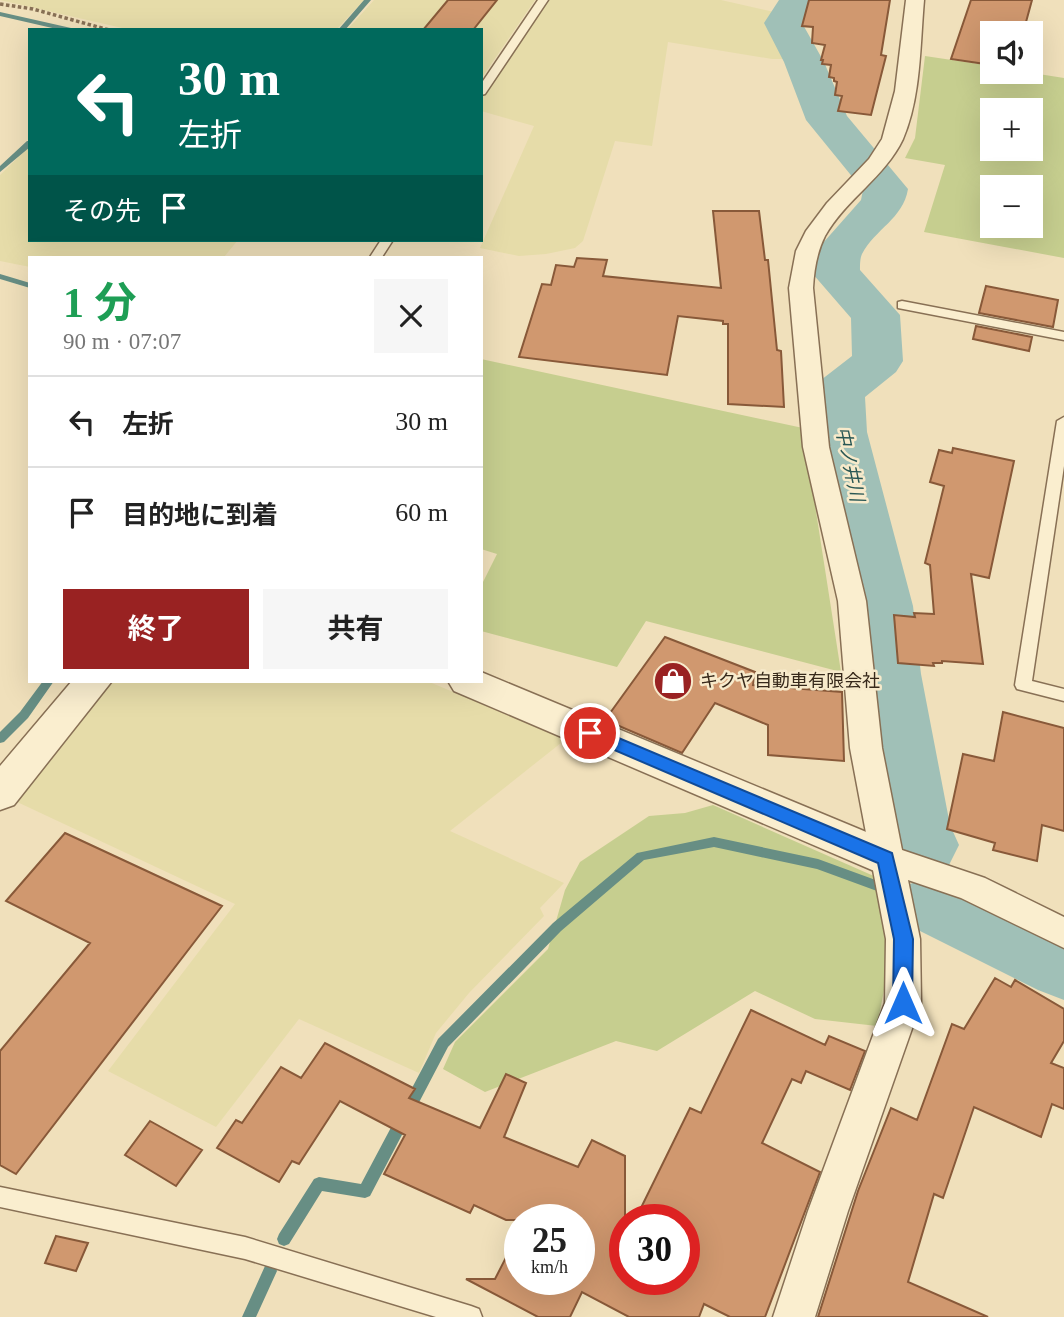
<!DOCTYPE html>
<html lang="ja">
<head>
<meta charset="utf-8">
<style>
  body { margin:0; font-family:"Times New Roman","Noto Sans JP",serif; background:#f6f6f6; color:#222; height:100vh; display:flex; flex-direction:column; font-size:26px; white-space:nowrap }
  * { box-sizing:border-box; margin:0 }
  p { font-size:23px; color:#767676 }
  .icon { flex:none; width:38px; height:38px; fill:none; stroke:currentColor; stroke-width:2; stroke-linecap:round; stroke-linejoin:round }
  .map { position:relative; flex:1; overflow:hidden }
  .sheet { position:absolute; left:28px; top:256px; width:455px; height:427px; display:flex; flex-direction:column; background:#fff; border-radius:0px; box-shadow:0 7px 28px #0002 }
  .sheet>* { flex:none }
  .hud { position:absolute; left:28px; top:28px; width:455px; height:214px; border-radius:0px; box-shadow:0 7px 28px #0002; background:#00695c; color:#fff; overflow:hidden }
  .tools { position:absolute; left:980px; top:21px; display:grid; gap:14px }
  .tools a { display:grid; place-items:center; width:63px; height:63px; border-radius:0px; background:#fff; box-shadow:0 7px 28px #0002; font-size:35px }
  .speed { position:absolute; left:504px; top:1204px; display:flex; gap:14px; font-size:35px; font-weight:700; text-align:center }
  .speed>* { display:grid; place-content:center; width:91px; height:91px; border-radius:50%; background:#fff; box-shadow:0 7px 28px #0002; line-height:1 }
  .speed small { font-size:18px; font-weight:400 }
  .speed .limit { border:10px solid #d22; background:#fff; color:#111 }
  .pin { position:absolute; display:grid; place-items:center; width:60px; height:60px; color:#fff; margin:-30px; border:4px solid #fff; border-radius:50%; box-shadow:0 2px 7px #0007 }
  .me { position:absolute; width:77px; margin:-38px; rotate:0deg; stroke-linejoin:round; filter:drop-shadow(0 0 5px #0008) }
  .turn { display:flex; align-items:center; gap:24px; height:147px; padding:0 35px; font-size:32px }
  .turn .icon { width:91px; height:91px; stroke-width:2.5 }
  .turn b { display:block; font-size:49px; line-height:60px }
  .then { display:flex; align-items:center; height:66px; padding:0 35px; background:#0003; gap:14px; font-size:26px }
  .round { display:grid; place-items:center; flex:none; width:74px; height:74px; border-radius:0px; background:#f6f6f6 }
  .head { display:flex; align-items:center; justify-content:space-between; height:119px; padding:0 35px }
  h1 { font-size:42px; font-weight:700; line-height:52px; color:#1e9e55 }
  .action { display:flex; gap:14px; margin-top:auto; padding:14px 35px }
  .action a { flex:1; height:80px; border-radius:0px; background:#922; color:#fff; font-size:28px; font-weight:700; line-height:80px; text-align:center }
  .action a+a { background:#f6f6f6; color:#222 }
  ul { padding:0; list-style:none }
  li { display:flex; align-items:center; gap:21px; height:91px; padding:0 35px; border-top:2px solid #e0e0e0 }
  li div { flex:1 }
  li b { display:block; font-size:26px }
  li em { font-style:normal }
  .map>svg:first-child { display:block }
  .farmland { fill:#e6dca9 }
  .green { fill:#c6ce8f; fill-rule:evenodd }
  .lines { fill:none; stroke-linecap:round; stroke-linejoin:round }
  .stream { fill:#678e84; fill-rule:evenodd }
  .river { fill:#a0c0b7; fill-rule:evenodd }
  .building { fill:#d0986f; stroke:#885939; stroke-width:2 }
  .service-casing { stroke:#887055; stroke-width:3 }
  .minor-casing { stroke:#887055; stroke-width:3 }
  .tertiary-casing { stroke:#887055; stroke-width:3 }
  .path { stroke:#887055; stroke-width:3.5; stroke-dasharray:3.5 2.5; stroke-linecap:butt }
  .service { fill:#faeecf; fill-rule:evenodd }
  .minor { fill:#faeecf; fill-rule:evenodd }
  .tertiary { fill:#faeecf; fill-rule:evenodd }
  .route { fill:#1a73e8; stroke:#114b97; stroke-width:2 }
  .labels { text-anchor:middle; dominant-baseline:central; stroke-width:5; stroke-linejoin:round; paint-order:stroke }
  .poi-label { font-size:18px; fill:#36281a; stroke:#f7eacb; text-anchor:start }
  .water-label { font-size:19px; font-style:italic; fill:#295754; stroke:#f7eacb }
</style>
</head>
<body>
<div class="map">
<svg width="1064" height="1317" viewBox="0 0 1064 1317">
  <rect width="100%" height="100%" fill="#f0e0bb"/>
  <path class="farmland" d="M0,0H364L336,30H131Z
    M374,0H535L481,79V30H347Z
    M549,0H721L774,12L771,22L792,59H772L668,42L652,146L615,141L583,241L575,248L546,254L519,256L480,248L534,126L481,111V99Z
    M30,146V240H238L224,257H30V267L0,261V175Z
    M112,681H427L566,739L450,831L564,883L540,908L544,916L469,993L436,1033L419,1073L299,1019L216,1127L108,1071L235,904L15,801Z"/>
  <path class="green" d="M925,56L992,66V72H1026L1064,78V258L924,232L945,165L905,158L915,138ZM992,110H1031V149H992ZM992,187H1031V226H992Z
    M481,359L803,428L841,672L646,621L617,667L481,631V586L497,554L481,549Z
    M713,805L876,877L891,955L877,1026L815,1019L755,991L657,1051L616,1041L485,1092L443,1069L455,1042L548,949L565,890L580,862L649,816L685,813Z"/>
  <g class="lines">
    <path class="stream" d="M364,0H371L345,30H338Z
      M0,12L71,28L74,30H61L0,16Z
      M27,141H30V147L0,172V166Z
      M0,274L30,283V288L0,279Z
      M43,681H54L28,718L4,742L0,743V732L20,712Z
      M714,837L818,859L881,882L883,886L881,890L877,891L817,869L714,847L644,860L561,931L448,1047L370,1196L365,1198L322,1191L289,1244L284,1246L279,1244L277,1239L279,1234L314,1179L319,1177L361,1184L438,1039L553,923L637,853Z
      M270,1264L275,1266L277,1271L256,1317H242L265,1266Z"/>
    <path class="river" d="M779,0H821L802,23L824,62L847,116L908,189C903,219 875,229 862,254C860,258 860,265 860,270L900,315L903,361L896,372L865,397L867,432L913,606L921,674L950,825L959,845L949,865L925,873L901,865L882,825L859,674L853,606L813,432V392L821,380L852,356L851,318L812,273L815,252L861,200L863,190L806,120L784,62L764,23Z
      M935,875L960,884L1064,934V1000L1038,990L910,926L900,905L910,884Z"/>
  </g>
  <path class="building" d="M448,0H497L473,30H423Z
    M809,0H890L881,55L886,56L871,115L838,111L842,96L835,95L837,82L834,81V78L829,77L831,65L822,64L823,60H821L825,45L812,43L813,27L802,26Z
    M971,0H1032L1023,33H992V65L951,59Z
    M713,211H759L765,260H768L777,350L781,351L784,407L728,404V324H723V321L678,316L667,375L519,357L542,284L551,285L556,265L574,267L577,258L607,260L603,276L721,288Z
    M986,286L1058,300L1053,327L979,313Z
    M976,326L1032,337L1029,351L973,339Z
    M953,448L1014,461L989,578L971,574L983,664L942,661V663H933L934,666L898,663L894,615L915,617L914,613L934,614L930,565L925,563L944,486L930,482L939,450L952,453Z
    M665,637L755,672L753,685L842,692L844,761L768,755V725L715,703L682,753L605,720Z
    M1003,712L1064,728V831L1042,825L1037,861L993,850L995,843L947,829L963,754L994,761Z
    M65,833L222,906L16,1174L0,1165V1051L90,943L6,901Z
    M995,978L1011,987L1015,980L1064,1009V1041L1051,1063L1064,1068V1109L1052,1104L1041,1137L974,1107L943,1198L934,1194L908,1282L988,1317H818L858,1191L891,1108L917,1120L952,1024L964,1029Z
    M751,1010L825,1045L829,1036L865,1051L850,1090L806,1071L801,1083L792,1079L762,1143L820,1172L765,1317H730L704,1304L699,1317H629L582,1292L570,1317H538L466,1279H495L520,1230V1279H579V1220H506L474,1205L470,1213L384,1174L405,1135L340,1101L299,1164L292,1161L279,1182L217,1148L236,1120L242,1123L281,1067L301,1078L325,1043L415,1089L409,1098L480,1128L506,1074L526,1083L504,1137L578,1167L592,1140L625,1156V1279H684V1220H635L690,1108L701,1113Z
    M150,1121L202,1150L176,1186L125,1155Z
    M56,1236L88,1243L76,1271L45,1263Z"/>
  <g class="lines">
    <g class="service-casing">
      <path id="service" d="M538,0H548L485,94L481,95V84Z
        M381,240H393L382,257H370Z
        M902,301L1064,332V340L898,308V302Z
        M1064,417V466L1032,681L1064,689V701L1017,689L1015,685L1057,421Z
        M0,1187L245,1237L471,1306L479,1309L482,1317H436L245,1259L0,1207Z"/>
    </g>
    <g class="minor-casing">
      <path id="minor" d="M906,0H924C920,45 921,97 903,139C885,177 846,199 825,236C817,252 814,270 813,288L829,447L866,601L882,748L902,850L985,878L1064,917V948L961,898L908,880L920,939L921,1003L848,1211L815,1317H773L808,1211L885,1003L886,939L850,748L838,601L803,447L789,288L796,251L806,231L827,203L869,159L882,139L895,91Z"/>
    </g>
    <g class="tertiary-casing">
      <path id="tertiary" d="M481,672L900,846L906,858L900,870L886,875L872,870L454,691L448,681H481Z
        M72,681H112L14,805L0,810V766Z"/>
    </g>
    <path class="path" d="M0,4L33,9L109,30"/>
    <use href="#service" class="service"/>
    <use href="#minor" class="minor"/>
    <use href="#tertiary" class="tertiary"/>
  </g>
  <path class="route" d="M590,726L892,853L913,939L912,1003L910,1009L903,1011L896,1009L893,1003L894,939L878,863L584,737L582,733L584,728Z"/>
  <defs>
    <g id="shop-disc" transform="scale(2.0125)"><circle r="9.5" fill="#922" stroke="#f7eacb"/><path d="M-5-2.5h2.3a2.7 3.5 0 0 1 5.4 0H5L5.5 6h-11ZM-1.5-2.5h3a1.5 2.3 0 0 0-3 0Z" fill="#fff"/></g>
  </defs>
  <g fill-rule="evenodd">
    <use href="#shop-disc" x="673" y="681"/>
  </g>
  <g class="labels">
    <g class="poi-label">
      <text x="700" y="681">キクヤ自動車有限会社</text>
    </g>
    <g class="water-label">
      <text transform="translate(850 464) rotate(78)">中ノ井川</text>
    </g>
  </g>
</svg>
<div class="tools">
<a><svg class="icon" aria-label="sound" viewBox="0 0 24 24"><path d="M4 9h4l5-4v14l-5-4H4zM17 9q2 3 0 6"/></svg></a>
<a>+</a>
<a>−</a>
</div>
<div class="speed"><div>25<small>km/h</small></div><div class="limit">30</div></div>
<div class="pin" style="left:590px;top:733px;background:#d93025"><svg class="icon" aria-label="arrive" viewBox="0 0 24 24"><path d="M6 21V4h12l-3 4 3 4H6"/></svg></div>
<svg class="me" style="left:903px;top:1003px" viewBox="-20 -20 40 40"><path d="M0-17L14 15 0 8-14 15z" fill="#1a73e8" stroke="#fff" stroke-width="4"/></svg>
<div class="hud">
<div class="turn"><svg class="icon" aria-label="left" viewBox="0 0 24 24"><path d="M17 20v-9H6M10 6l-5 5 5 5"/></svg><div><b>30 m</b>左折</div></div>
<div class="then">その先<svg class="icon" aria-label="arrive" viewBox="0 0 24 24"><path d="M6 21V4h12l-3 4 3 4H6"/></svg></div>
</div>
<section class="sheet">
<div class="head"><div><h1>1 分</h1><p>90 m · 07:07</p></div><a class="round"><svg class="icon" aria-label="close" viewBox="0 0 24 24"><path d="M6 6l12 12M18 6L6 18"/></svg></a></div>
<ul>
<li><svg class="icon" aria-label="left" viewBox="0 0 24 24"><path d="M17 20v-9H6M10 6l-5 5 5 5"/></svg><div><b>左折</b></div><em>30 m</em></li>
<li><svg class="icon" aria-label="arrive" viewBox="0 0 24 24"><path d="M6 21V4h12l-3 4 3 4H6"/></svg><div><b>目的地に到着</b></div><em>60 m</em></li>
</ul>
<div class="action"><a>終了</a><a>共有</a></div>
</section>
</div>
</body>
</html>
